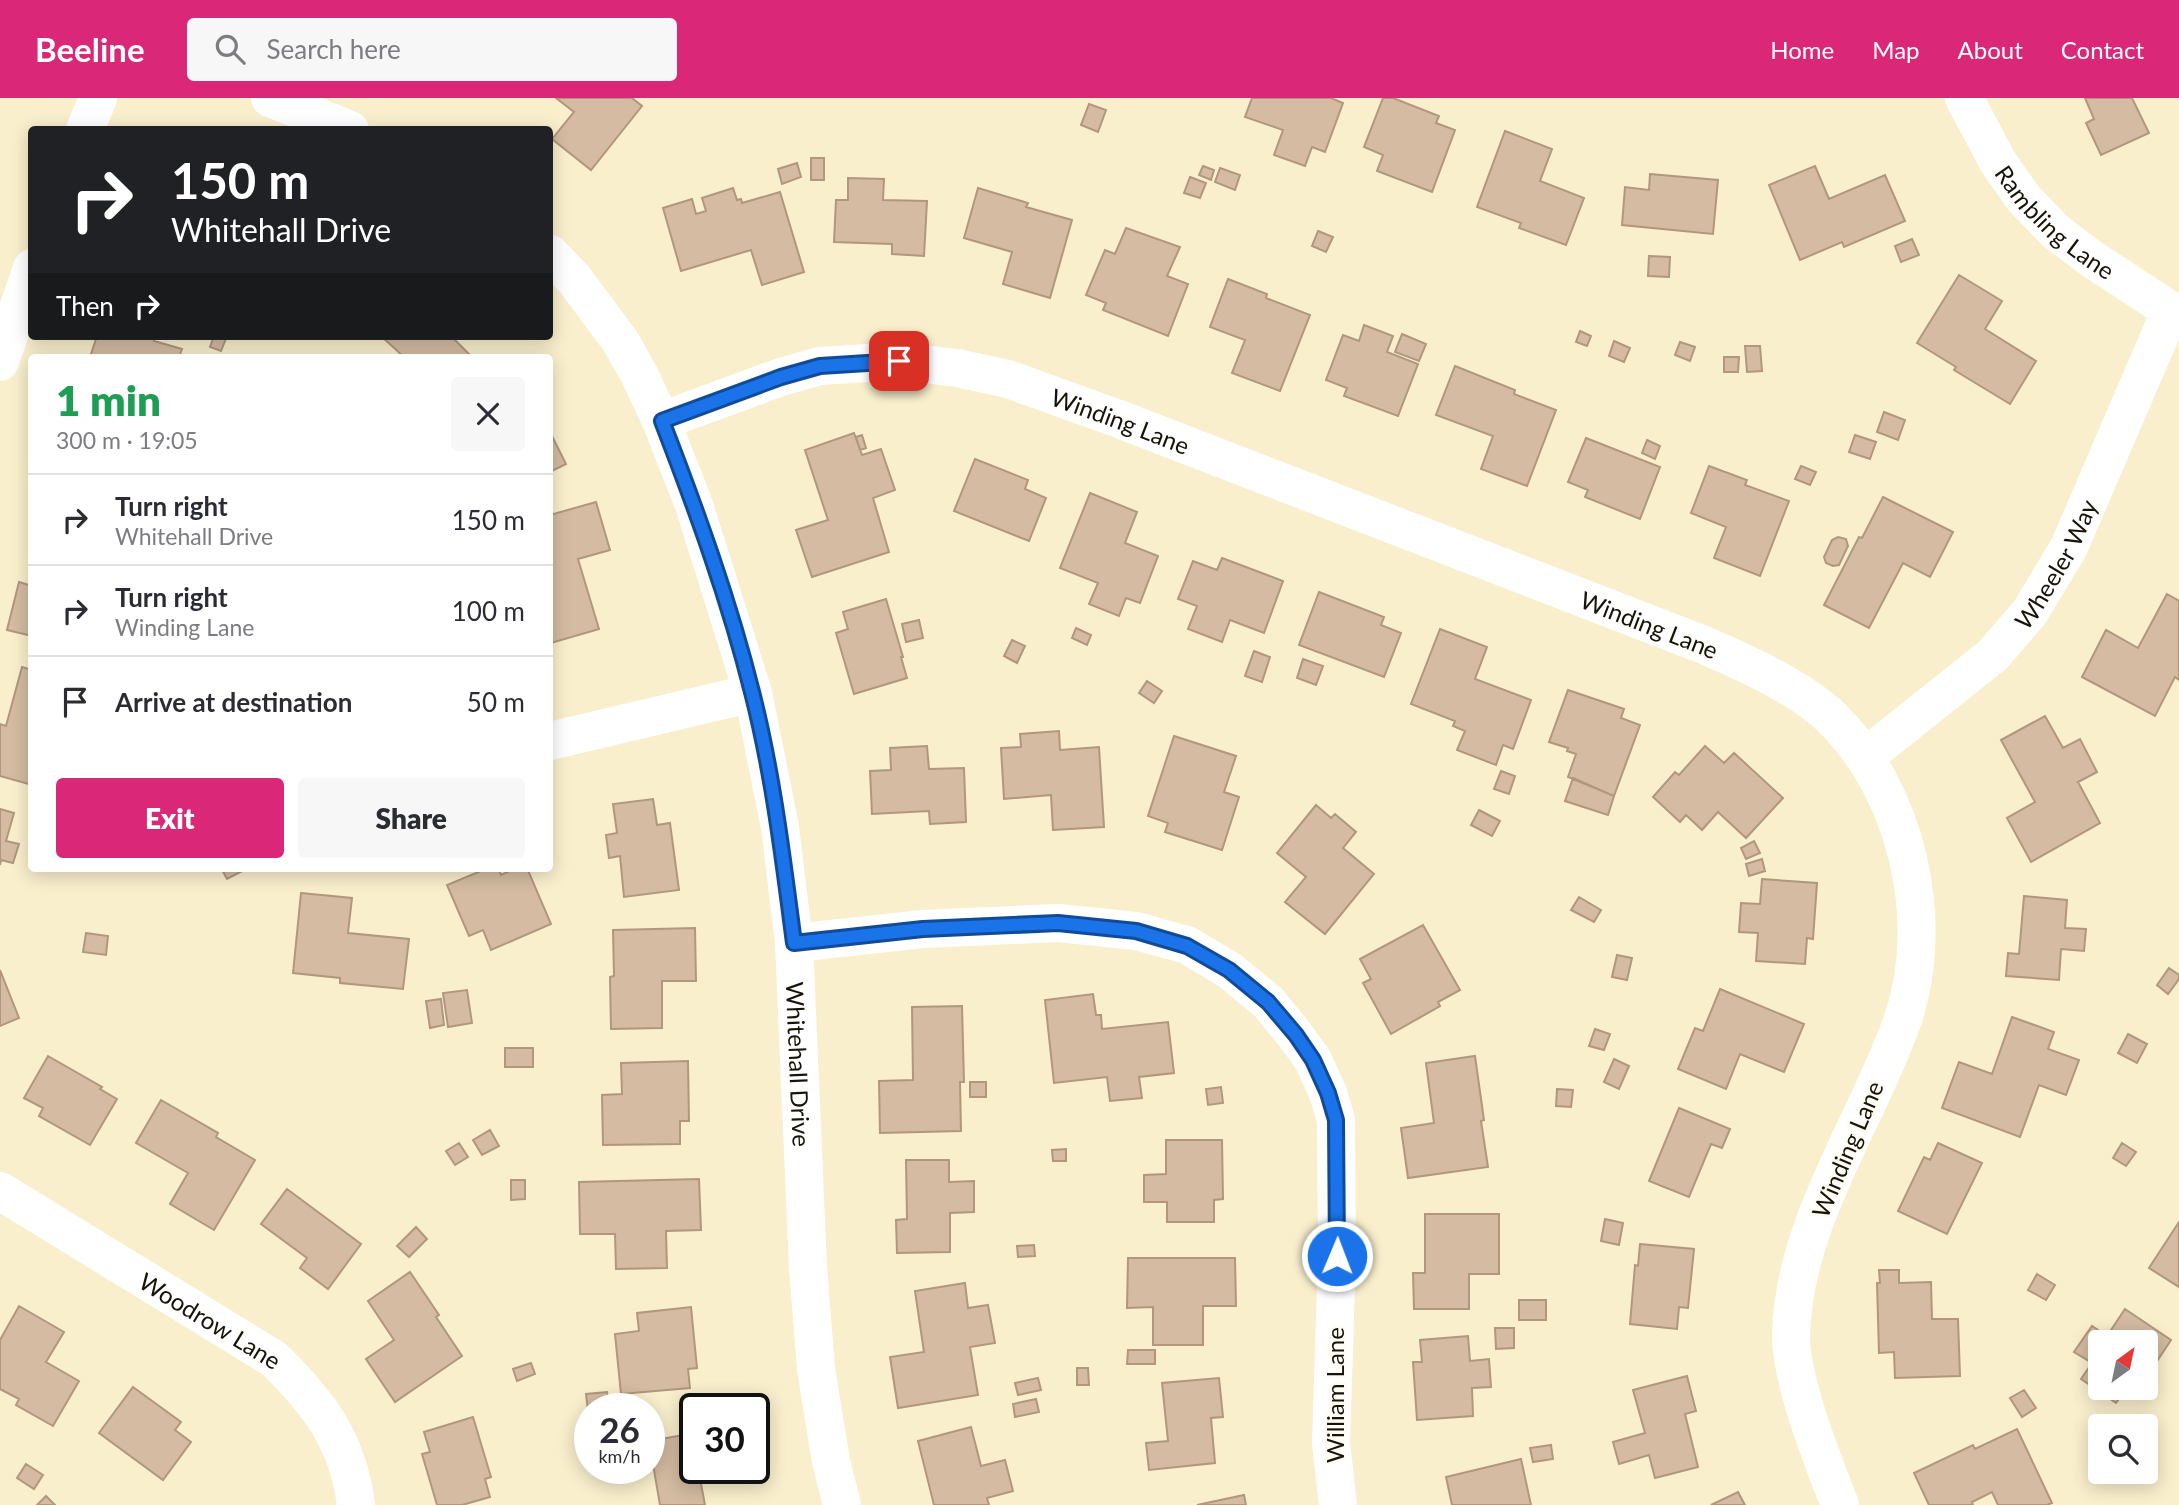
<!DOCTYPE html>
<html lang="en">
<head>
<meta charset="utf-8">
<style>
  body { margin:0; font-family:Lato,sans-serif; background:#f7f7f7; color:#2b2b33; height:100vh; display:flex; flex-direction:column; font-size:26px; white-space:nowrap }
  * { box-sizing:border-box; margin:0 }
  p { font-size:23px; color:#7c7c81 }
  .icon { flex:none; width:38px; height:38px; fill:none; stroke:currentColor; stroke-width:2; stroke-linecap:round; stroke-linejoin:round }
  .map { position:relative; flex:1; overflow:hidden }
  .details { position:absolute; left:28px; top:256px; width:525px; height:518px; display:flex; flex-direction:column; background:#fff; border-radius:7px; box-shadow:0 4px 18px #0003 }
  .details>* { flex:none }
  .hud { position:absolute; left:28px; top:28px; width:525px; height:214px; border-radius:7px; box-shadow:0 4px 18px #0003; background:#202124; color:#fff; overflow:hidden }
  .needle { width:46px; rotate:33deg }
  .fabs { position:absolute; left:2088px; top:1232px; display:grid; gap:14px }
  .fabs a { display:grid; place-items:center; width:70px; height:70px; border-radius:7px; background:#fff; box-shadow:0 4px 18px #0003; font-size:35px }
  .speed { position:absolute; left:574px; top:1295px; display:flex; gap:14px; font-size:35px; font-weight:700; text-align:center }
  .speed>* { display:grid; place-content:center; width:91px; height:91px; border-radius:50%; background:#fff; box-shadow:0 4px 18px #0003; line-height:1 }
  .speed small { font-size:18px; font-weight:400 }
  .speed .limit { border:4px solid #111; border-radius:10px; background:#fff; color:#111 }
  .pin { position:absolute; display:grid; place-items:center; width:60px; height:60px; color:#fff; margin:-30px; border-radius:14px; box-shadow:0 4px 10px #0006 }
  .me { position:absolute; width:77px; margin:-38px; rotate:1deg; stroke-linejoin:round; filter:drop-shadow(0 0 5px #0008) }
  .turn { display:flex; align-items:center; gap:24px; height:147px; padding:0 28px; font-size:32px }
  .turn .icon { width:91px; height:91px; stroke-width:2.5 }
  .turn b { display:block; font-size:49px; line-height:60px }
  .then { display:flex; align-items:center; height:66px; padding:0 28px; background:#0003; gap:14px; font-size:26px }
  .round { display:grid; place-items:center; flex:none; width:74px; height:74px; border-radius:7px; background:#f7f7f7 }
  .summary { display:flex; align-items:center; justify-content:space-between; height:119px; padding:0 28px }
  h1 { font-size:42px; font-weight:800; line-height:52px; color:#1e9e55 }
  .action { display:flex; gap:14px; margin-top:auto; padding:14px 28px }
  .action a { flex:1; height:80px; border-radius:7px; background:#db2777; color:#fff; font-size:28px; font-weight:800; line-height:80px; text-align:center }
  .action a+a { background:#f7f7f7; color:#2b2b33 }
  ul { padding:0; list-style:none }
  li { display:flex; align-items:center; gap:21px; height:91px; padding:0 28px; border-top:2px solid #e1e1e2 }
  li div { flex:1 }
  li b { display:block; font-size:26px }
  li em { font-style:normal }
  header { display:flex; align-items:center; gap:42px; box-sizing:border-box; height:98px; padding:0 35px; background:#db2777; color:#fff }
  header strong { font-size:33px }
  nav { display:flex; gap:38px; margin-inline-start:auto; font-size:24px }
  .search { width:490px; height:63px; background:#f7f7f7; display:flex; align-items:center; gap:18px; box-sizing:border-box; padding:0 24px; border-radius:7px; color:#7c7c81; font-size:26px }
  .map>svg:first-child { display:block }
  .building { fill:#d4bba1; stroke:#b0977e; stroke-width:2 }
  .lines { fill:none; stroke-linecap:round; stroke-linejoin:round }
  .minor { stroke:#fff; stroke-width:38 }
  .route-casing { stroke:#114b97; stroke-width:18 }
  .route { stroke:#1a73e8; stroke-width:12 }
  .labels { text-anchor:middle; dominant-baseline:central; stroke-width:6; stroke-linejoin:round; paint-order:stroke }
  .street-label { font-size:24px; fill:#171307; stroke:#fefcf5 }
</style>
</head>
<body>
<header>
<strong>Beeline</strong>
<div class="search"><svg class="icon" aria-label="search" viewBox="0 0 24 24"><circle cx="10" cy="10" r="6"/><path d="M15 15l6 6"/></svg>Search here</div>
<nav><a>Home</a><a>Map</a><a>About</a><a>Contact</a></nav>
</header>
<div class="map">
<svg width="2179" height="1407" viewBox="0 0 2179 1407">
  <rect width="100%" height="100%" fill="#f9efcd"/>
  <path class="building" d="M556,0H632L642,8L591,72L552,41L574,14Z
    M1252,0H1331L1343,5L1325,54L1312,49L1305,68L1274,57L1283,32L1245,19Z
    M1383,0H1393L1439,18L1436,25L1455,32L1432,94L1377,73L1383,57L1364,49Z
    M2085,0H2132L2149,35L2101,57L2086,25L2094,21Z
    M1089,6L1106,12L1098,34L1081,27Z
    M1505,33L1552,51L1540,83L1584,100L1566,147L1519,130L1521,125L1477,109Z
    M811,60H824V82H811Z
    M797,65L801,79L782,86L778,71Z
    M1203,68L1214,72L1211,82L1199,77Z
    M1815,68L1829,101L1885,77L1905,123L1844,149L1842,144L1800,162L1769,87Z
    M1220,70L1240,77L1235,92L1215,84Z
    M1650,76L1718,82L1713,136L1622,127L1625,89L1649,92Z
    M1190,79L1206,85L1200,100L1184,95Z
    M848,80L884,81L883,102L927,103L924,158L892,156V146L834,144L836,102H848Z
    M733,90L737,102L741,101L742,105L780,94L804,174L762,187L751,152L681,173L663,110L692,101L696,116L706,113L702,100Z
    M978,90L1028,105L1026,109L1072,122L1050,200L1003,186L1012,154L964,140Z
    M1126,130L1180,149L1167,178L1188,186L1168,238L1103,212L1106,205L1086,197L1105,152L1115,156Z
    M1318,133L1333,139L1326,154L1312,148Z
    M1912,141L1919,157L1901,164L1895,148Z
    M1649,158L1670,159L1669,179L1648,178Z
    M1959,177L2002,203L1985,231L2036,263L2010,306L1954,272L1956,269L1917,245Z
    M1228,181L1267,196L1266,200L1310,217L1280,293L1232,275L1245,242L1210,229Z
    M1364,227L1393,238L1387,254L1418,266L1398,318L1344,298L1347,290L1326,282L1343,237L1359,243Z
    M1580,233L1591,238L1587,248L1576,244Z
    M1402,236L1426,246L1419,263L1395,254Z
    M97,238H155L154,243L182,251L179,259H90Z
    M214,238H227L221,253L210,249Z
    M451,238L472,259H404L382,239Z
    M1614,243L1630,250L1624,264L1609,258Z
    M1680,244L1695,249L1690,263L1675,257Z
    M1745,248H1760L1762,273L1747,274Z
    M1724,259H1739L1738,274H1724Z
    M1455,268L1515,292L1514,296L1556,312L1527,388L1481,371L1493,338L1436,317Z
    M1884,314L1905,322L1898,342L1877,334Z
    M550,334L566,366L550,374Z
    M854,335L862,357L881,351L895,392L873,400L889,454L812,479L796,432L828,422L805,352Z
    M862,337L866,350L860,352L856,339Z
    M1855,337L1876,344L1870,361L1849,354Z
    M1586,340L1660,369L1640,421L1585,399L1588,392L1568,384Z
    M1647,342L1660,348L1655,361L1642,355Z
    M975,361L1028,382L1025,391L1046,400L1029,443L954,413Z
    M1709,368L1747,382L1745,387L1789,403L1760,478L1714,460L1726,429L1691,415Z
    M1801,368L1816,374L1810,387L1795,381Z
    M1090,395L1137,414L1125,445L1158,458L1140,505L1126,500L1119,518L1089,506L1098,485L1060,470Z
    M1883,399L1953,434L1930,479L1903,465L1869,530L1824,507L1859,439L1862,440Z
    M596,404L610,452L578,461L599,531L551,545L550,417Z
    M1838,439L1846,441L1848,448L1839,467L1833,468L1826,465L1824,459L1832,442Z
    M1222,460L1283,483L1264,535L1230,522L1222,544L1188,531L1197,508L1178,501L1193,463L1217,472Z
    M19,484L32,488V538L7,532Z
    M1319,494L1384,519L1381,527L1401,535L1384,579L1299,547Z
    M2167,496L2179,503V582L2175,579L2155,618L2082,579L2106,532L2138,550Z
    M886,501L903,559H901L907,580L854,596L836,535L848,531L843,514Z
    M919,522L923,540L906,544L902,526Z
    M1076,530L1091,537L1087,547L1072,540Z
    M1440,531L1487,549L1475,581L1531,602L1513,651L1503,647L1496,667L1457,652L1465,633L1453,628L1455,623L1411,606Z
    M1012,542L1025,548L1017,565L1004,558Z
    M1254,553L1270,559L1262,584L1245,578Z
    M1303,561L1323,568L1316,587L1297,580Z
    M22,569L32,572V687L0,678V626L6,628Z
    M1147,583L1162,593L1154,605L1139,595Z
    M1568,592L1624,611L1621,620L1640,627L1614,698L1568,679L1576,656L1567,653L1568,650L1549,644Z
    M2045,618L2063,650L2080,641L2097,674L2078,684L2100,725L2031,764L2007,720L2035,704L2001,642Z
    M1059,633L1060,652L1099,649L1104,729L1053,732L1051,697L1004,701L1001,650L1021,649L1020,636Z
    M1174,638L1236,658L1224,694L1239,699L1222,752L1165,734L1168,725L1148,718Z
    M927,648L929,671L964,670L966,724L930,726L929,713L872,716L870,673L891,672L890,650Z
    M1705,648L1724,665L1734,655L1783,700L1746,740L1718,714L1702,732L1686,717L1680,724L1653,699L1675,674L1679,677Z
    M1501,673L1515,678L1509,696L1494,691Z
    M1573,680L1614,698L1608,717L1565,703Z
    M653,701L657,727L670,725L679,792L624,799L620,758L609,760L606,737L617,735L613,706Z
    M1316,707L1331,720L1335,716L1356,734L1343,750L1374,776L1325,836L1285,804L1306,779L1277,755Z
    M0,711L14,715L6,743L19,746L13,765L1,762L0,767Z
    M1479,712L1500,723L1492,738L1471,727Z
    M1754,743L1760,755L1746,761L1741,750Z
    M1762,761L1765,773L1749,778L1746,766Z
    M221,770H248L227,781Z
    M488,770H498L501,777L516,770H527L551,826L491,852L483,832L469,838L447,787Z
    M1762,781L1817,785L1813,841L1807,840L1805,866L1756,863L1758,835L1739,834L1741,805L1760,806Z
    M301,795L352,800L348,835L409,841L403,891L340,885V880L293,875Z
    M2024,798L2067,802L2065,830L2086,831L2084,853L2061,851L2059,882L2006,878L2008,855L2019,856Z
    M1579,799L1601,812L1594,824L1571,812Z
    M1423,827L1460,892L1438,904L1440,908L1391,936L1363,885L1371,881L1360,861Z
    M695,830L696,883H662V930L611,931L610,879L614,878L613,832Z
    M86,835L108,838L106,857L83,854Z
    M1617,857L1632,860L1627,882L1612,879Z
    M2169,870L2179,877V881L2168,896L2157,887Z
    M0,872L19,920L0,928Z
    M1720,891L1804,926L1784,974L1740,956L1726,991L1678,971L1695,930L1703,933Z
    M467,892L472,925L448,929L443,895Z
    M1093,896L1096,917H1101L1102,931L1168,924L1174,975L1139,979L1142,1000L1110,1003L1107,979L1054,985L1045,902Z
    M441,901L444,927L430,930L426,903Z
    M962,908L964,984H960L961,1033L880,1035L879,983L913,982L912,909Z
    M2012,919L2054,934L2048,951L2079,962L2066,997L2039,987L2020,1039L1942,1010L1959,964L1992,976Z
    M1595,931L1610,936L1604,952L1589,948Z
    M2128,936L2147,946L2137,965L2118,955Z
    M505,950H533V969H505Z
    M48,958L102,989L100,991L117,1001L90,1047L39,1018L43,1010L24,1000Z
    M1475,958L1484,1022L1481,1023L1488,1069L1408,1080L1401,1030L1434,1025L1426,965Z
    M1614,961L1629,968L1619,991L1604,984Z
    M688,963L689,1023H680V1046L603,1047L602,997L622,996L621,965Z
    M970,984H986V999H970Z
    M1221,989L1223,1005L1208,1007L1206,991Z
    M1557,991L1573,992L1571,1009L1556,1008Z
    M161,1002L218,1035L216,1039L255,1062L214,1132L170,1106L188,1075L136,1045Z
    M1679,1010L1730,1031L1722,1050L1711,1046L1689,1099L1649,1083Z
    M490,1032L499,1048L482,1057L473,1042Z
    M1166,1042H1222L1223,1101L1214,1102V1124H1167V1104H1144V1077L1166,1076Z
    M459,1045L468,1059L455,1067L446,1053Z
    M1938,1045L1982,1065L1947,1136L1898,1113L1924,1059L1930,1062Z
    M2122,1045L2136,1054L2126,1068L2113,1060Z
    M1066,1051V1063H1053L1052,1052Z
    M906,1062H949V1084L974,1083V1114L950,1115V1154L897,1155L896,1122L907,1121Z
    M699,1081L701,1132L666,1133L667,1170L616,1171L615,1136H580L579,1084Z
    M511,1082H525V1101L511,1102Z
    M287,1091L361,1146L328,1191L300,1170L307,1160L261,1126Z
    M1425,1116H1499V1176H1469V1211H1414L1413,1175H1425Z
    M1605,1121L1623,1125L1619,1147L1601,1143Z
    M2179,1124V1189L2149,1170Z
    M416,1129L427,1141L409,1159L397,1148Z
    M1640,1146L1694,1151L1688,1210L1679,1209L1677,1231L1630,1226L1635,1167L1638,1168Z
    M1034,1147L1035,1158L1018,1159L1017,1148Z
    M1128,1160H1235L1236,1208H1203V1247H1153V1209L1127,1210Z
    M1879,1172H1899V1185L1931,1184L1932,1221H1958L1960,1278L1895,1280L1894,1254L1879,1255L1877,1185H1880Z
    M410,1174L439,1217L436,1219L462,1258L395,1304L366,1261L394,1242L368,1203Z
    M2037,1176L2055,1187L2046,1202L2028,1192Z
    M965,1185L968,1210L988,1207L995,1245L970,1249L978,1297L898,1310L890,1259L924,1254L915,1193Z
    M1519,1202H1546V1222H1519Z
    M19,1208L64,1234L46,1264L79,1283L53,1328L16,1307L19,1301L0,1291V1242Z
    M691,1209L697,1270L688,1271L690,1290L621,1296L615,1236L639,1233L637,1215Z
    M2125,1211L2171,1242L2146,1280V1244H2100V1290H2127L2116,1305L2081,1281L2092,1265L2074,1254L2092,1228L2107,1238Z
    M1495,1230H1514V1250L1496,1251Z
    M1468,1238L1470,1263L1489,1261L1491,1289L1472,1290L1473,1318L1417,1322L1413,1264H1422L1420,1242Z
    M1128,1252H1155V1266H1127Z
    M531,1265L535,1276L517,1283L513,1271Z
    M1077,1270H1088L1089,1287H1077Z
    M1687,1278L1696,1313L1685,1316L1698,1369L1655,1380L1649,1357L1619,1366L1613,1344L1645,1335L1633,1292Z
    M1038,1280L1041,1292L1018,1297L1015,1285Z
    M1219,1280L1223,1319L1211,1320L1215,1365L1149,1372L1146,1345L1168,1343L1162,1285Z
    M133,1289L181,1324L175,1332L191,1344L163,1382L99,1335Z
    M2024,1292L2036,1310L2022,1319L2010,1300Z
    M607,1294L609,1311H590L588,1313L586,1296Z
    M1036,1301L1039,1314L1015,1319L1013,1306Z
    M473,1319L491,1379L485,1381L490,1399L462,1407H437L422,1356L430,1354L424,1334Z
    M971,1329L981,1368L1005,1362L1013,1393L987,1400L989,1407H934L918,1343Z
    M2017,1331L2052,1405L2047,1407H1998L1992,1394L1972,1404L1973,1407H1929L1914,1375L1973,1347L1975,1351Z
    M695,1335V1370H698L705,1407H660L649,1343Z
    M1551,1347L1553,1361L1533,1364L1530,1350Z
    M1521,1361L1531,1407H1452L1446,1379Z
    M26,1366L43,1377L34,1391L17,1380Z
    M1738,1394L1745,1407H1711Z
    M1244,1397L1246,1407H1197Z
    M46,1398L55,1407H37Z"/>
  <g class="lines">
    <g class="minor">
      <path d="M270,0L350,32"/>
      <path id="s1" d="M1964,0L1998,64L2024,101L2056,134L2092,161L2179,218"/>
      <path d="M85,32L98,0"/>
      <path id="s2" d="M550,156L574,181L621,244L640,278L661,323L694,407L753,595L780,729L794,845L808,1169L816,1271L831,1363L842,1407"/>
      <path d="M0,264L32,170"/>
      <path id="s3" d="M661,323L781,279L820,268L899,263L957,270L1008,281L1119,321L1704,547C1745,565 1800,589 1832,620C1907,694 1937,823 1902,924C1865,1027 1795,1123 1791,1235C1790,1282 1823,1363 1840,1407"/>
      <path d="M550,643L753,595"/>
      <path id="s4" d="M1865,659L1993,557L2030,514L2069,449L2170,214"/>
      <path d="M794,845L923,831L1058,825L1136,833L1187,847L1229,872L1268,904L1295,937L1313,962L1328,995L1336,1022L1337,1158L1331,1344L1338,1407"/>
      <path id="s5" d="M0,1093L274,1261C319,1305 348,1343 356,1407"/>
    </g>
  </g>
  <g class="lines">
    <g class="route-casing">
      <path id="route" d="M899,263L820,268L781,279L662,323C696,411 729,502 752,594C773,676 783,761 794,845L923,831L1058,825L1136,833L1187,848L1229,872L1268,904L1296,937L1313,962L1328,995L1336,1022L1337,1158"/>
    </g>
    <use href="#route" class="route"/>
  </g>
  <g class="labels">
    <g class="street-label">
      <text stroke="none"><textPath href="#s1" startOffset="156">Rambling Lane</textPath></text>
      <text stroke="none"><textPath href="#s3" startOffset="478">Winding Lane</textPath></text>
      <text stroke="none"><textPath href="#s4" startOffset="275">Wheeler Way</textPath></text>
      <text stroke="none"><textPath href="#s3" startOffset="1045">Winding Lane</textPath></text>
      <text stroke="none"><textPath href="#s2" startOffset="864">Whitehall Drive</textPath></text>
      <text transform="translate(1847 1051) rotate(-67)">Winding Lane</text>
      <text stroke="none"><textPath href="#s5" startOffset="247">Woodrow Lane</textPath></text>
      <text transform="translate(1334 1297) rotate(-90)">William Lane</text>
    </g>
  </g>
</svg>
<div class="fabs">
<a><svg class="needle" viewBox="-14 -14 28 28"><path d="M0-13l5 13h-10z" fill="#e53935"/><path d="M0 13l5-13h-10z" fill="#7c7c81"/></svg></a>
<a><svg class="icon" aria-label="search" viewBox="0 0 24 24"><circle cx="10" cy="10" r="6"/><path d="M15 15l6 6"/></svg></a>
</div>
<div class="speed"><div>26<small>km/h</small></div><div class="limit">30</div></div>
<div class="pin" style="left:899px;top:263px;background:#d93025"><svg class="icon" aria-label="arrive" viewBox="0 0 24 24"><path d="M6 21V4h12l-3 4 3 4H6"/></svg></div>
<svg class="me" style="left:1337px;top:1158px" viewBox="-20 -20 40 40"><circle r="17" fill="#1a73e8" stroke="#fff" stroke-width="3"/><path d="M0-11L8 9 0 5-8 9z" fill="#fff"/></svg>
<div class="hud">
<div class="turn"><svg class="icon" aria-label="right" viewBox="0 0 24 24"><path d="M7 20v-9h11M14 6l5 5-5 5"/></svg><div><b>150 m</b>Whitehall Drive</div></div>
<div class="then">Then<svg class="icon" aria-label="right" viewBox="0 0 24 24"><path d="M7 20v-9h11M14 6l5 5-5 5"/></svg></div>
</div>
<section class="details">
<div class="summary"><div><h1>1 min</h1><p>300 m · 19:05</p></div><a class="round"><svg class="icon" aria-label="close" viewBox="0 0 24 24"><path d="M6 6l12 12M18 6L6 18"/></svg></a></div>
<ul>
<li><svg class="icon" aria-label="right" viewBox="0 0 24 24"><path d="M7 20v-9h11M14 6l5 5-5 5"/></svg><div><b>Turn right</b><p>Whitehall Drive</p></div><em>150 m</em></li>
<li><svg class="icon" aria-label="right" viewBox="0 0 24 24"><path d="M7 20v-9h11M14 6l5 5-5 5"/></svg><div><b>Turn right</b><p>Winding Lane</p></div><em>100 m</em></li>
<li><svg class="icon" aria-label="arrive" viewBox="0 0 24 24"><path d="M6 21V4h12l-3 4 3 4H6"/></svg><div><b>Arrive at destination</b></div><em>50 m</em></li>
</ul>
<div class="action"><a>Exit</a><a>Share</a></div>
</section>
</div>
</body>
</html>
